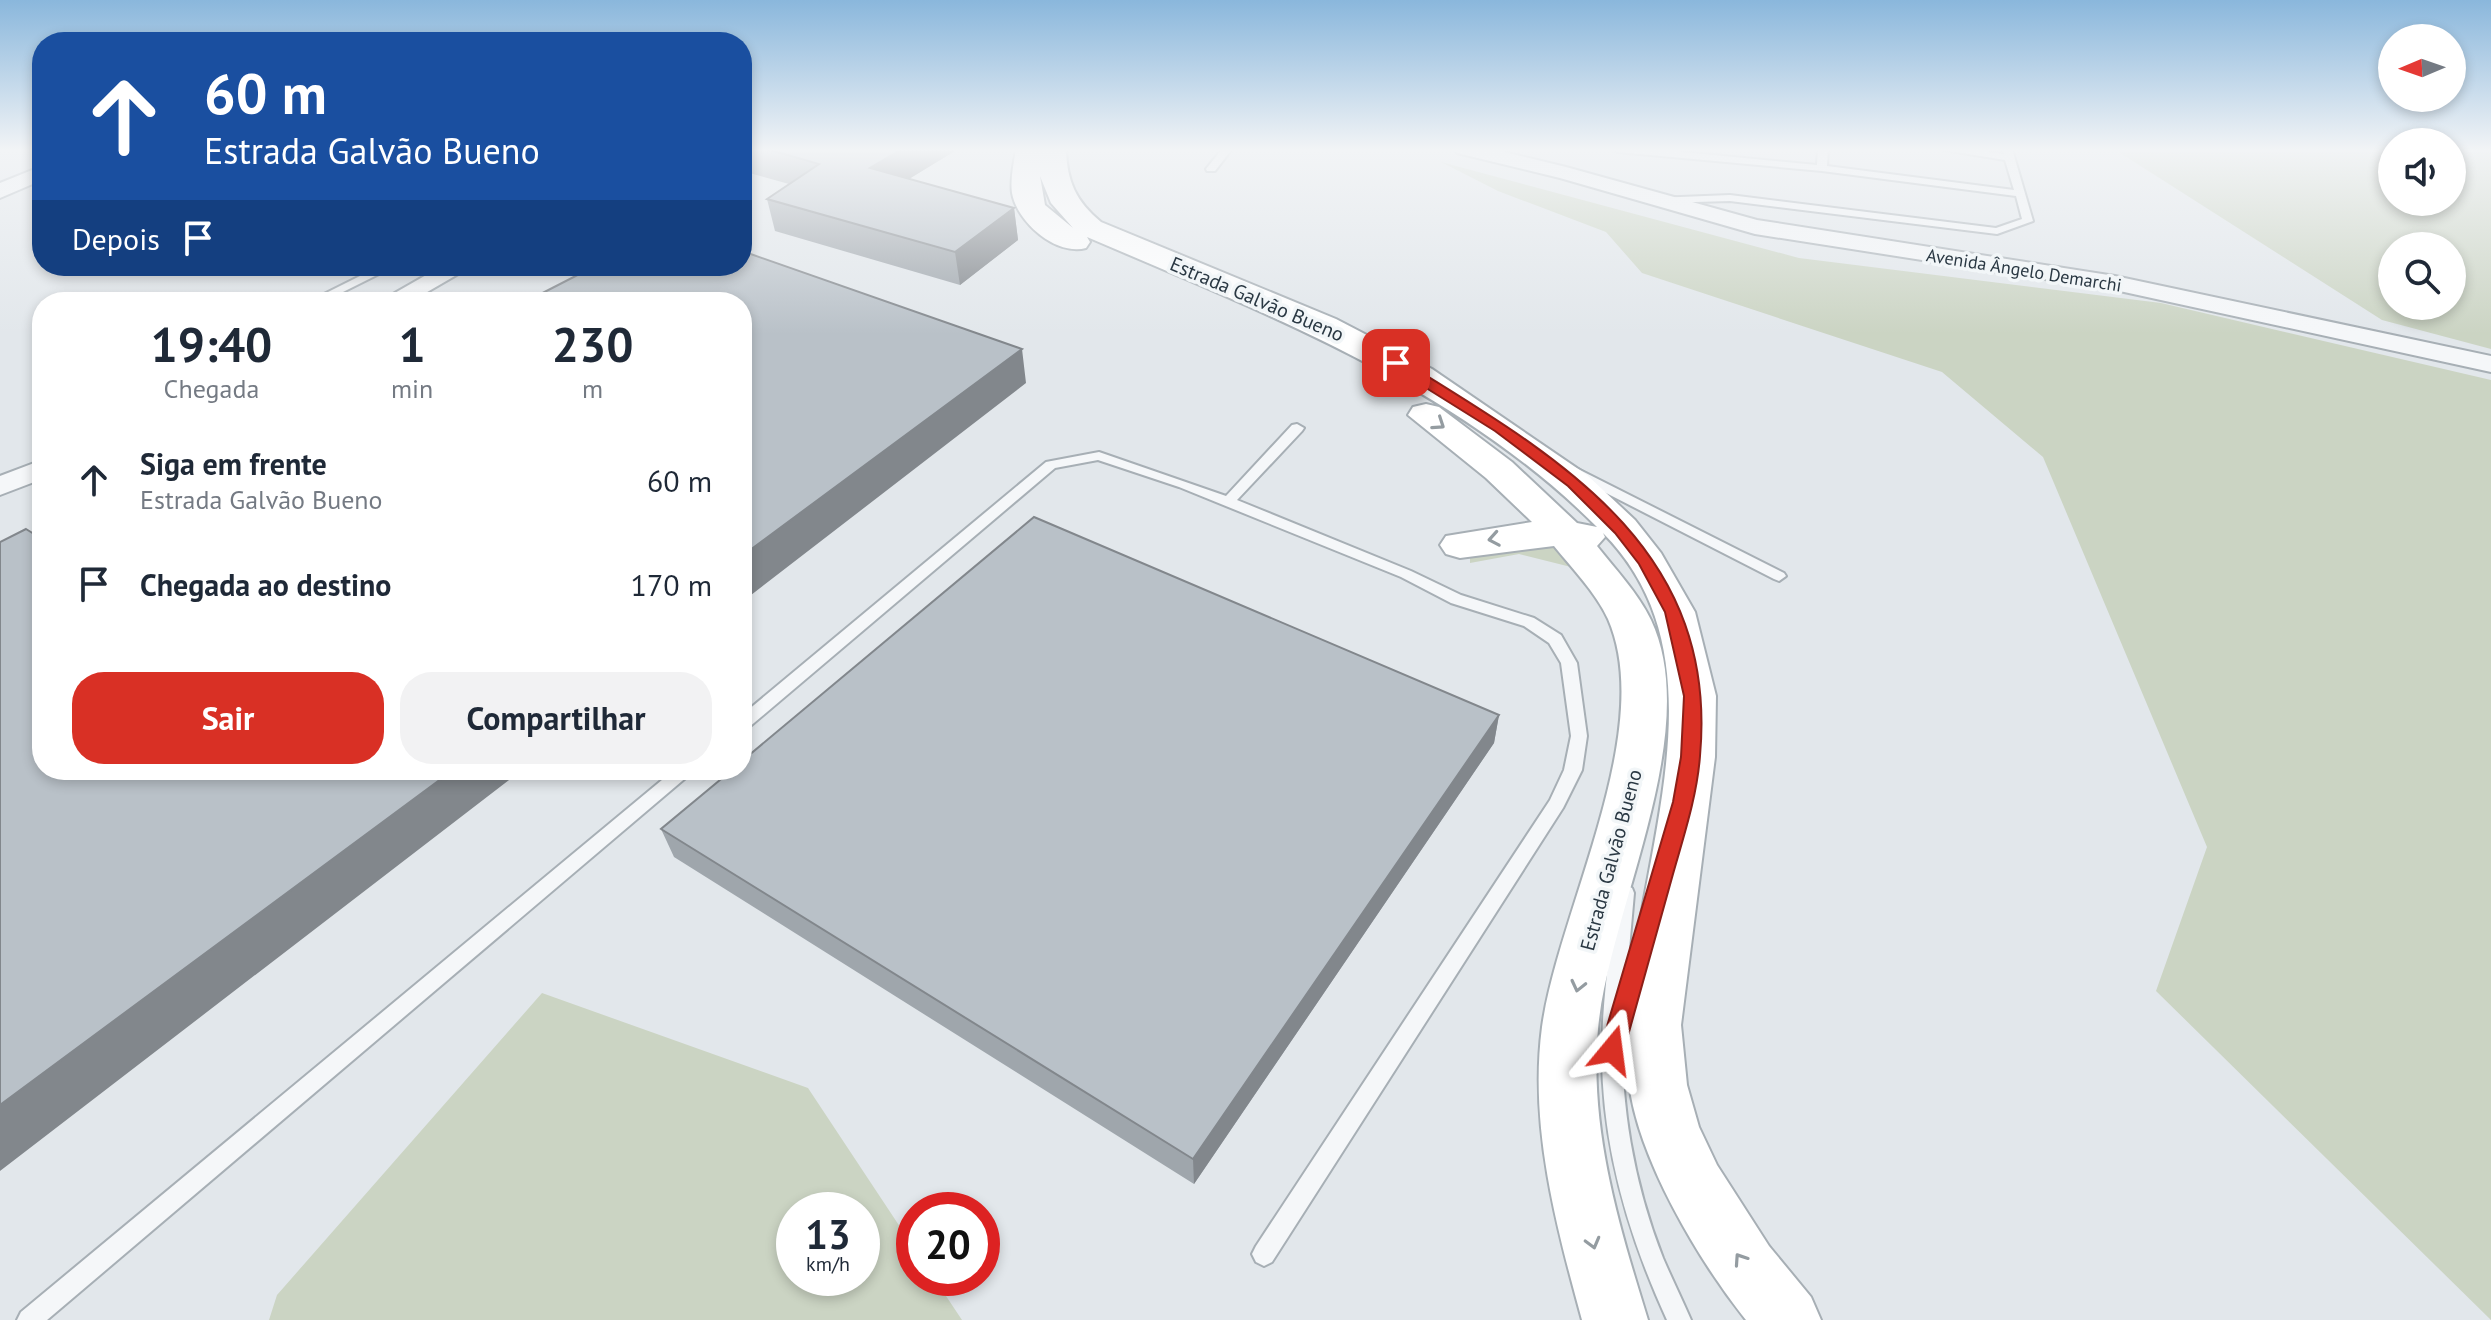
<!DOCTYPE html>
<html lang="pt">
<head>
<meta charset="utf-8">
<style>
  body { margin:0; font-family:"PT Sans",sans-serif; background:#f2f2f3; color:#1f2937; height:100vh; display:flex; flex-direction:column; font-size:30px; white-space:nowrap }
  * { box-sizing:border-box; margin:0 }
  p { font-size:26px; color:#747a83 }
  .icon { flex:none; width:44px; height:44px; fill:none; stroke:currentColor; stroke-width:2; stroke-linecap:round; stroke-linejoin:round }
  .map { position:relative; flex:1; overflow:hidden }
  .drawer { position:absolute; left:32px; top:292px; width:720px; height:488px; display:flex; flex-direction:column; background:#fff; border-radius:32px; box-shadow:0 4px 12px #0003 }
  .drawer>* { flex:none }
  .top-card { position:absolute; left:32px; top:32px; width:720px; height:244px; border-radius:32px; box-shadow:0 4px 12px #0003; background:#1a4fa0; color:#fff; overflow:hidden }
  .needle { width:52px; rotate:268deg }
  .tools { position:absolute; left:2378px; top:24px; display:grid; gap:16px }
  .tools a { display:grid; place-items:center; width:88px; height:88px; border-radius:50%; background:#fff; box-shadow:0 4px 12px #0003; font-size:40px }
  .speed { position:absolute; left:776px; top:1192px; display:flex; gap:16px; font-size:40px; font-weight:700; text-align:center }
  .speed>* { display:grid; place-content:center; width:104px; height:104px; border-radius:50%; background:#fff; box-shadow:0 4px 12px #0003; line-height:1 }
  .speed small { font-size:20px; font-weight:400 }
  .speed .limit { border:12px solid #d22; background:#fff; color:#111 }
  .pin { position:absolute; display:grid; place-items:center; width:68px; height:68px; color:#fff; margin:-34px; border-radius:16px; box-shadow:0 4px 12px #0006 }
  .me { position:absolute; width:88px; margin:-44px; rotate:16deg; stroke-linejoin:round; filter:drop-shadow(0 0 6px #0008) }
  .turn { display:flex; align-items:center; gap:28px; height:168px; padding:0 40px; font-size:36px }
  .turn .icon { width:104px; height:104px; stroke-width:2.5 }
  .turn b { display:block; font-size:56px; line-height:68px }
  .then { display:flex; align-items:center; height:76px; padding:0 40px; background:#0003; gap:16px; font-size:30px }
  .eta { display:flex; justify-content:space-evenly; align-items:center; height:136px; text-align:center }
  .eta b { font-size:48px; font-weight:800; line-height:56px }
  .action { display:flex; gap:16px; margin-top:auto; padding:16px 40px }
  .action a { flex:1; height:92px; border-radius:32px; background:#d93025; color:#fff; font-size:32px; font-weight:800; line-height:92px; text-align:center }
  .action a+a { background:#f2f2f3; color:#1f2937 }
  ul { padding:0; list-style:none }
  li { display:flex; align-items:center; gap:24px; height:104px; padding:0 40px }
  li div { flex:1 }
  li b { display:block; font-size:30px }
  li em { font-style:normal }
  .map>svg:first-child { display:block }
  .green { fill:#cbd4c3; fill-rule:evenodd }
  .lines { fill:none; stroke-linecap:round; stroke-linejoin:round }
  .service-casing { stroke:#a7afb5; stroke-width:4 }
  .minor-casing { stroke:#a7afb5; stroke-width:4 }
  .secondary-casing { stroke:#a7afb5; stroke-width:4 }
  .service { fill:#f5f7f9; fill-rule:evenodd }
  .minor { fill:#f5f7f9; fill-rule:evenodd }
  .secondary { fill:#fff; fill-rule:evenodd }
  .wall { fill:#9fa6ac }
  .shaded-wall { fill:#82878c }
  .building { fill:#b9c1c8; stroke:#82878c; stroke-width:2 }
  .oneway { stroke:#949ca1 }
  .route { fill:#d93025; stroke:#8d1f18; stroke-width:2 }
  .labels { text-anchor:middle; dominant-baseline:central; stroke-width:7; stroke-linejoin:round; paint-order:stroke }
  .far-street-label { font-size:18px; fill:#2a3843; stroke:#f2f6f8 }
  .street-label { font-size:20px; fill:#2a3843; stroke:#f2f6f8 }
</style>
</head>
<body>
<div class="map">
<svg width="2491" height="1320" viewBox="0 0 2491 1320">
  <rect width="100%" height="100%" fill="#e2e7eb"/>
  <path class="green" d="M2114,149H2392V202H2452V149H2491V349L2382,320ZM2392,246H2452V306H2392Z
    M1441,162L1799,258L2161,303L2491,380V1320L2156,991L2207,847L2043,457L1942,372L1642,273L1606,232L1498,191Z
    M1548,544L1556,549L1571,567L1519,554L1470,563V556Z
    M542,993L808,1088L914,1248V1278H934L962,1320H269L277,1295ZM794,1210H862V1278H794Z"/>
  <g class="lines">
    <g class="service-casing">
      <path id="service" d="M1222,149H1232L1215,171H1207L1206,169Z
        M1613,149H1652L1817,165L1818,149H1828L1827,166L2014,190L2005,160L1938,149H1967L2004,154L2002,149H2012L2033,221L1997,234L1730,201L1659,203L1655,202V198L1730,195L1996,228L2022,219L2016,196L1822,171L1618,152Z
        M380,266H395L323,302H308Z
        M1297,424L1304,428L1302,431L1237,500L1411,571L1461,595L1534,618L1561,635L1577,663L1587,736L1582,770L1563,808L1272,1262L1264,1266L1256,1262L1252,1254L1256,1246L1550,800L1564,770L1571,736L1561,663L1549,643L1524,626L1451,603L1401,577L1179,487L1098,460L1055,468L748,728L742,730V715L1046,462L1099,452L1226,496L1292,425Z
        M1574,467L1784,573L1786,576L1779,581L1774,579L1569,474L1567,471L1569,468Z
        M674,770H695L47,1320H17L21,1312Z
        M1625,885L1632,888L1634,893L1628,961L1637,955L1644,957L1647,963L1632,1014L1629,1020L1623,1022C1619,1102 1634,1184 1663,1258C1672,1279 1682,1299 1691,1320H1667C1628,1235 1602,1147 1602,1053C1602,999 1611,946 1616,893L1618,888Z"/>
    </g>
    <g class="minor-casing">
      <path id="minor" d="M1454,149H1492L1566,167L1757,220L2115,276L2491,356V372L2115,290L1755,234L1560,178L1457,153Z
        M42,166V180L0,198V183Z
        M442,266H472L410,302H379Z
        M42,460V479L0,495V476Z"/>
    </g>
    <g class="secondary-casing">
      <path id="secondary" d="M1016,149H1066C1067,182 1076,201 1101,222L1336,319L1432,369L1587,475L1635,520L1661,553L1695,612L1716,696L1715,757L1681,1025L1687,1085L1699,1127L1717,1165L1769,1246L1811,1297L1821,1320H1746C1699,1261 1638,1159 1629,1083C1607,911 1747,678 1603,533L1605,537L1597,546C1616,570 1638,593 1651,620C1704,733 1609,910 1598,1029C1589,1129 1619,1226 1648,1320H1582C1556,1225 1529,1126 1542,1027C1558,911 1657,731 1608,619C1596,593 1572,568 1554,546L1460,558L1446,554L1440,545L1446,536L1532,522L1486,478L1408,415L1413,407L1426,404L1439,407L1512,462L1577,523L1597,527C1456,386 1267,314 1087,237L1090,242L1086,248C1056,256 1017,222 1012,193C1010,178 1014,163 1016,149ZM1040,176L1051,203L1073,228L1045,205Z"/>
    </g>
    <use href="#service" class="service"/>
    <use href="#minor" class="minor"/>
    <use href="#secondary" class="secondary"/>
  </g>
  <path class="wall" d="M742,149H958L909,179L1014,208L1018,240L960,285L775,231L767,199L789,184L742,171Z
    M1499,715L1494,743L1194,1184L674,857L661,829Z"/>
  <path class="shaded-wall" d="M902,149H958L876,199L870,168Z
    M1014,208L1018,240L960,285L955,252Z
    M1022,349L1026,383L742,602V556Z
    M1499,715L1494,743L1194,1184L1193,1159Z
    M453,770H522L0,1171V1105Z"/>
  <path class="building" d="M767,149H902L870,168L1014,208L955,252L767,199L819,164Z
    M742,251L1022,349L742,556V302H525L595,266L626,267L628,266H742Z
    M1034,517L1499,715L1193,1159L661,829L732,770H742V761Z
    M26,529L42,539V770H453L0,1105V542Z"/>
  <defs><path id="oneway-chevron" d="M-2-3.5L2.5 0L-2 3.5" fill="none" stroke-width="1.6" stroke-linecap="round" stroke-linejoin="round" transform="scale(2)"/></defs>
  <g class="oneway">
    <use href="#oneway-chevron" transform="translate(1439 424) rotate(34)"/>
    <use href="#oneway-chevron" transform="translate(1494 539) rotate(170)"/>
    <use href="#oneway-chevron" transform="translate(1578 986) rotate(103)"/>
    <use href="#oneway-chevron" transform="translate(1593 1243) rotate(75)"/>
    <use href="#oneway-chevron" transform="translate(1740 1259) rotate(-124)"/>
  </g>
  <linearGradient id="sky" x2="0" y2="1"><stop stop-color="#8ab7dc"/><stop offset="0.45" stop-color="#f2f4f6"/><stop offset="1" stop-color="#f2f4f6" stop-opacity="0"/></linearGradient>
  <rect width="2491" height="334" fill="url(#sky)"/>
  <path class="route" d="M1391,360H1401C1556,456 1719,546 1700,756C1697,796 1684,835 1673,874C1657,933 1640,991 1624,1050L1621,1057L1612,1060L1604,1057L1600,1050L1673,802L1681,757L1684,696L1665,612L1639,564L1615,533L1568,486L1495,431L1391,366Z"/>
  <g class="labels">
    <g class="far-street-label">
      <text transform="translate(2024 270) rotate(9)">Avenida Ângelo Demarchi</text>
    </g>
    <g class="street-label">
      <text transform="translate(1257 299) rotate(23)">Estrada Galvão Bueno</text>
      <text transform="translate(1611 860) rotate(-75)">Estrada Galvão Bueno</text>
    </g>
  </g>
</svg>
<div class="tools">
<a><svg class="needle" viewBox="-14 -14 28 28"><path d="M0-13l5 13h-10z" fill="#e53935"/><path d="M0 13l5-13h-10z" fill="#747a83"/></svg></a>
<a><svg class="icon" aria-label="sound" viewBox="0 0 24 24"><path d="M4 9h4l5-4v14l-5-4H4zM17 9q2 3 0 6"/></svg></a>
<a><svg class="icon" aria-label="search" viewBox="0 0 24 24"><circle cx="10" cy="10" r="6"/><path d="M15 15l6 6"/></svg></a>
</div>
<div class="speed"><div>13<small>km/h</small></div><div class="limit">20</div></div>
<div class="pin" style="left:1396px;top:363px;background:#d93025"><svg class="icon" aria-label="arrive" viewBox="0 0 24 24"><path d="M6 21V4h12l-3 4 3 4H6"/></svg></div>
<svg class="me" style="left:1612px;top:1050px" viewBox="-20 -20 40 40"><path d="M0-17L14 15 0 8-14 15z" fill="#d93025" stroke="#fff" stroke-width="4"/></svg>
<div class="top-card">
<div class="turn"><svg class="icon" aria-label="ahead" viewBox="0 0 24 24"><path d="M12 20V5M6 11l6-6 6 6"/></svg><div><b>60 m</b>Estrada Galvão Bueno</div></div>
<div class="then">Depois<svg class="icon" aria-label="arrive" viewBox="0 0 24 24"><path d="M6 21V4h12l-3 4 3 4H6"/></svg></div>
</div>
<section class="drawer">
<div class="eta">
<div><b>19:40</b><p>Chegada</p></div>
<div><b>1</b><p>min</p></div>
<div><b>230</b><p>m</p></div>
</div>
<ul>
<li><svg class="icon" aria-label="ahead" viewBox="0 0 24 24"><path d="M12 20V5M6 11l6-6 6 6"/></svg><div><b>Siga em frente</b><p>Estrada Galvão Bueno</p></div><em>60 m</em></li>
<li><svg class="icon" aria-label="arrive" viewBox="0 0 24 24"><path d="M6 21V4h12l-3 4 3 4H6"/></svg><div><b>Chegada ao destino</b></div><em>170 m</em></li>
</ul>
<div class="action"><a>Sair</a><a>Compartilhar</a></div>
</section>
</div>
</body>
</html>
